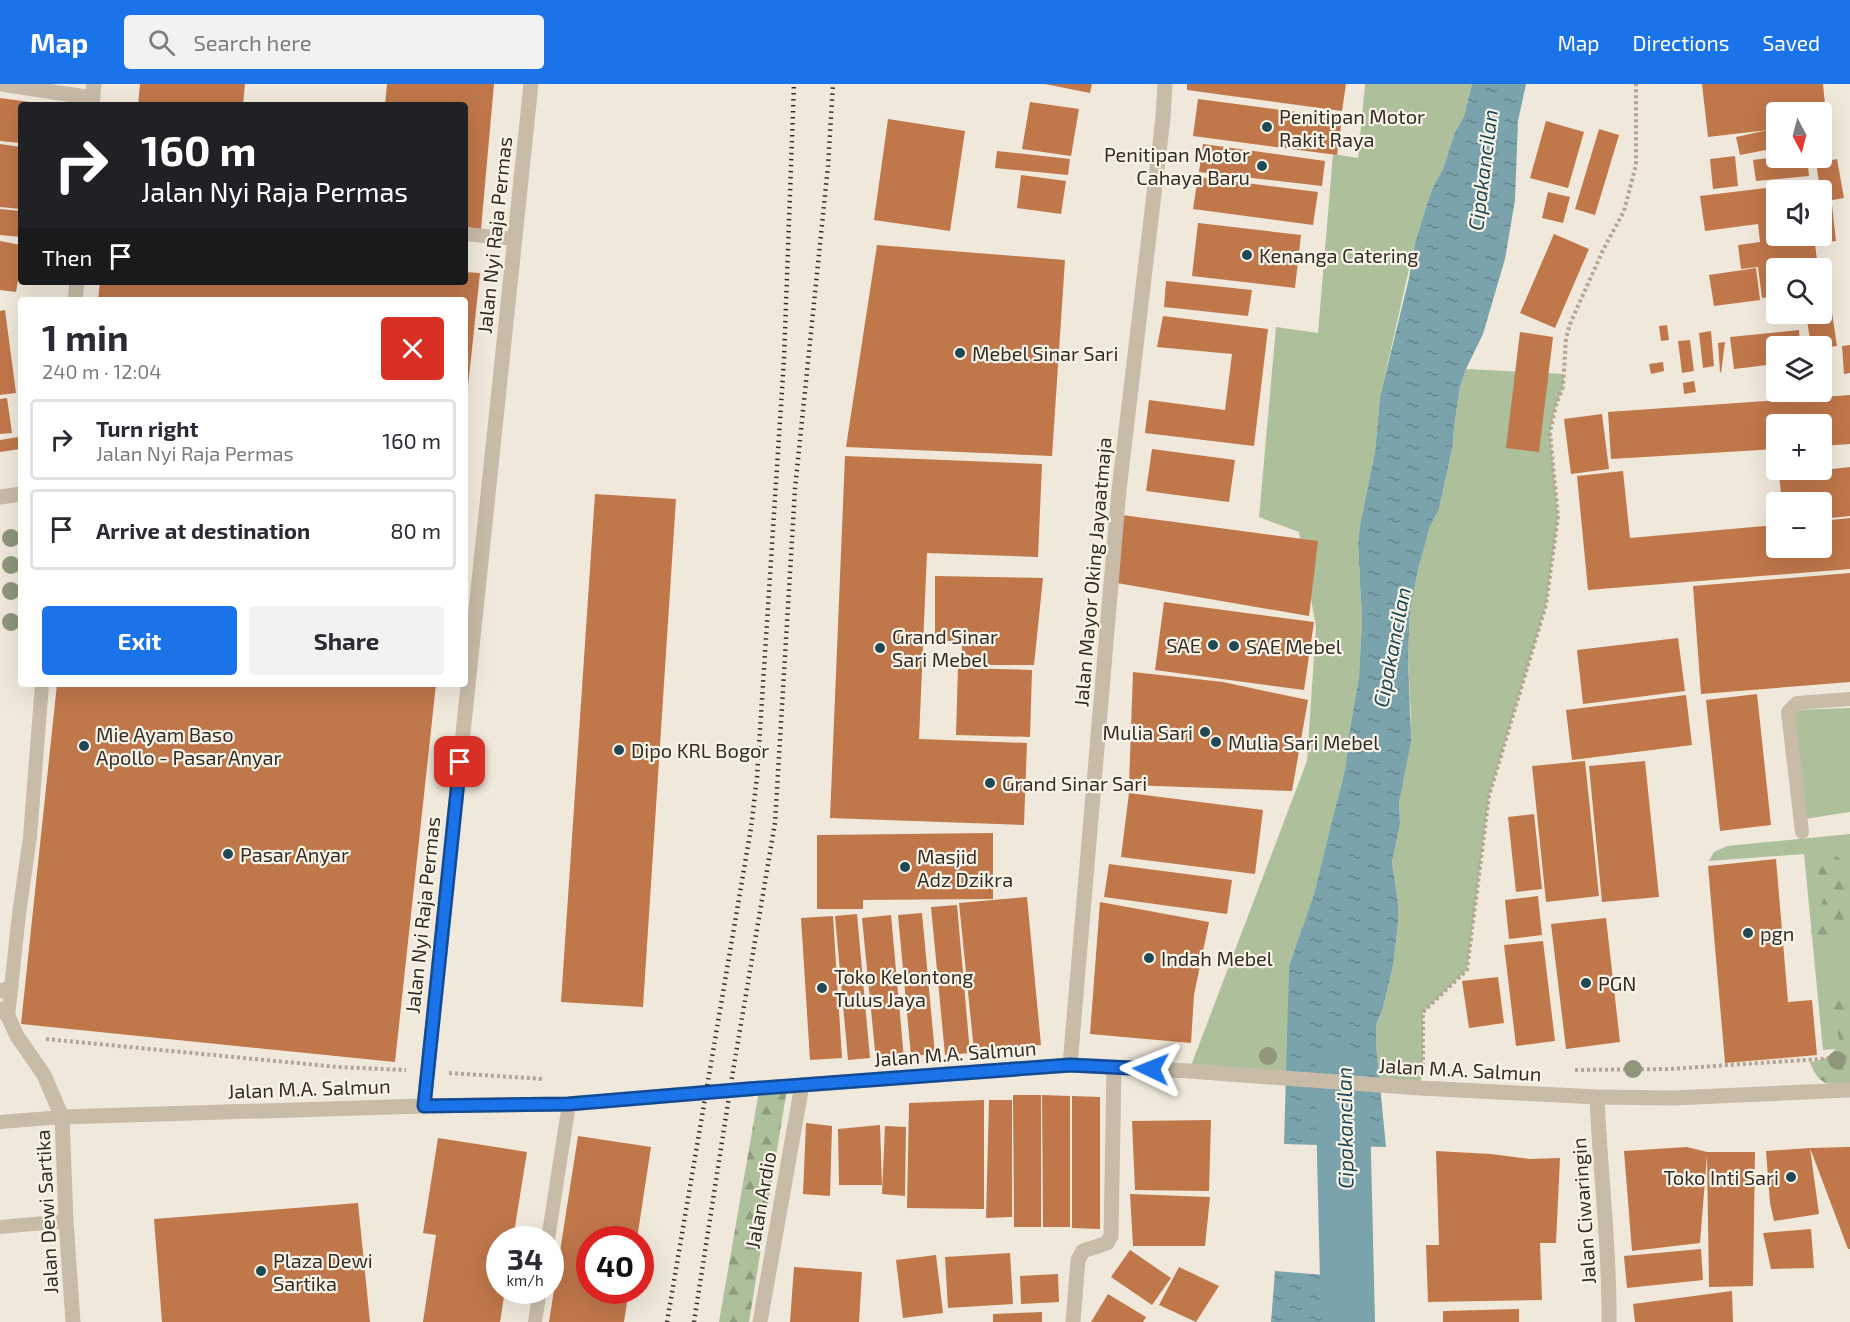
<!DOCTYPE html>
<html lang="en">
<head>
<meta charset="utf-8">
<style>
  body { margin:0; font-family:"Exo 2",sans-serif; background:#f2f2f3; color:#2b2b33; height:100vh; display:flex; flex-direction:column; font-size:22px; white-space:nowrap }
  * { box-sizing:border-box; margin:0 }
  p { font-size:20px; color:#7c7c81 }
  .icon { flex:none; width:33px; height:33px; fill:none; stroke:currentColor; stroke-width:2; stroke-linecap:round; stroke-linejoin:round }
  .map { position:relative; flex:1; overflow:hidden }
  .details { position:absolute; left:18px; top:213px; width:450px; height:390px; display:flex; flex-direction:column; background:#fff; border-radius:6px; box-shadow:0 6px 24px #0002 }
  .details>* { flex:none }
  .guide { position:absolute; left:18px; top:18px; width:450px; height:183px; border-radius:6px; box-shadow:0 6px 24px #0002; background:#202124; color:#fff; overflow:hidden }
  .needle { width:39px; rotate:173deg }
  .buttons { position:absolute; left:1766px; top:18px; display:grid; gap:12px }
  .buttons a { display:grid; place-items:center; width:66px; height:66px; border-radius:6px; background:#fff; box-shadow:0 6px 24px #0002; font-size:30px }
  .speed { position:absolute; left:486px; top:1142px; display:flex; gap:12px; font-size:30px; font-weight:700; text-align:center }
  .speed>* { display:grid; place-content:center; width:78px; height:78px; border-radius:50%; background:#fff; box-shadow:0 6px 24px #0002; line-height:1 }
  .speed small { font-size:15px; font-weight:400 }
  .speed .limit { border:9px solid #d22; background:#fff; color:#111 }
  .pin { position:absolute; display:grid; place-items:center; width:51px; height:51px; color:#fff; margin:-26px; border-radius:12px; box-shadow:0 3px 9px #0006 }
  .me { position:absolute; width:66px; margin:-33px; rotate:272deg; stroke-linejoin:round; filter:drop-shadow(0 0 4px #0008) }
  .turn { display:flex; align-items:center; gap:21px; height:126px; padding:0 24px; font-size:27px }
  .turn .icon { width:78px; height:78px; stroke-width:2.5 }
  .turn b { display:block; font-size:42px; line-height:51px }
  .then { display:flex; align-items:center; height:57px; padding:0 24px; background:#0003; gap:12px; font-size:22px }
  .round { display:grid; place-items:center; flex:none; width:63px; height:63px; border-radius:6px; background:#f2f2f3 }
  .overview { display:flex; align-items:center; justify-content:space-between; height:102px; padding:0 24px }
  h1 { font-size:36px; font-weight:700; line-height:45px }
  .action { display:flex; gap:12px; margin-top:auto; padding:12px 24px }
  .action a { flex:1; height:69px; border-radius:6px; background:#1a73e8; color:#fff; font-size:24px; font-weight:700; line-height:69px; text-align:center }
  .action a+a { background:#f2f2f3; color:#2b2b33 }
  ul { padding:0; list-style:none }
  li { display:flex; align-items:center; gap:18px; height:81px; margin:0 12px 9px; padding:0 12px; border:3px solid #e1e1e2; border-radius:6px }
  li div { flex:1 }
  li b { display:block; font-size:22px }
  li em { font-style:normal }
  header { display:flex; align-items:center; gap:36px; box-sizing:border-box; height:84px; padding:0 30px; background:#1a73e8; color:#fff }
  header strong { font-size:28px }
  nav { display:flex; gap:33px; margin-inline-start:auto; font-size:21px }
  .search { width:420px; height:54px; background:#f2f2f3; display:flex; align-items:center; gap:15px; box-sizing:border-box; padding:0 21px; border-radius:6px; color:#7c7c81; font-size:22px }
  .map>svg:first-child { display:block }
  .grass { fill:#aebf9c }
  .forest { fill:url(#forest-firs) }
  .water { fill:url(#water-ripples) }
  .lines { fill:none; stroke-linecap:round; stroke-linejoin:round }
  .river { stroke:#7ba3ac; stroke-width:54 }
  .building { fill:#c0774a }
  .path { stroke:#b3a592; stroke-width:4; stroke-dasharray:3 3; stroke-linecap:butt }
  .service { stroke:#c8bba8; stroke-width:14 }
  .minor { stroke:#c8bba8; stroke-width:15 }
  .tertiary { stroke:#c8bba8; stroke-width:15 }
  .rail { stroke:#352e28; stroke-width:4.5; stroke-dasharray:1.5 4.5; stroke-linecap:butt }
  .tree { fill:#8f967b }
  .route-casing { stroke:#114b97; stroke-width:15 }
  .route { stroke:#1a73e8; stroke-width:10 }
  .poi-dot { fill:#1f4954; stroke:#f8f3e7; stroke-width:2 }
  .labels { text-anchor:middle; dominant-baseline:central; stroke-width:4.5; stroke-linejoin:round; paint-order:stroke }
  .poi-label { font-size:20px; fill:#352e28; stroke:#f8f3e7; text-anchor:start }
  .street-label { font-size:20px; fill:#352e28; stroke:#f8f3e7 }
  .water-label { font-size:21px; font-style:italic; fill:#1f4954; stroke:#f8f3e7 }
</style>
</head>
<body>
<header>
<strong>Map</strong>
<div class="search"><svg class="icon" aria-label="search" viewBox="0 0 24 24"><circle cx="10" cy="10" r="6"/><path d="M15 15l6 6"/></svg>Search here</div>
<nav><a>Map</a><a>Directions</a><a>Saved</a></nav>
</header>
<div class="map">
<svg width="1850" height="1238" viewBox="0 0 1850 1238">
  <defs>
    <pattern id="forest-firs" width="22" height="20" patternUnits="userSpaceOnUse" patternTransform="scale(1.5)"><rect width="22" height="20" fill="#aebf9c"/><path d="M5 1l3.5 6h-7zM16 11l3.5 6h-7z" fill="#8e9c7f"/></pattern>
    <pattern id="water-ripples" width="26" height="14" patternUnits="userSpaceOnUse" patternTransform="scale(1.5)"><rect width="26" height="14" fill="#7ba3ac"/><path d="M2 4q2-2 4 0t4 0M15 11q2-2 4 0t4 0" fill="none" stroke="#66858c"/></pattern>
  </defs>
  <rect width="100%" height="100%" fill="#f0e9db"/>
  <path class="grass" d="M1365,0H1472L1464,32L1455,48L1443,85L1433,103L1427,120L1415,159L1380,313L1375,368L1360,441L1358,460L1362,536L1359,593L1347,662L1346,681L1341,700L1333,736L1314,810L1289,882L1287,994L1189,987L1307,677L1316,543L1299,448L1259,433L1276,243L1318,249L1333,70L1358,74Z
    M1466,285L1564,290L1563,303L1556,321L1550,348L1558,433L1546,521L1489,712L1467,886L1423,928V979L1420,1004L1380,1001L1376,960V941L1383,924L1393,882L1398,839V818L1392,778L1400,740L1399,719L1411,635L1408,574L1410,527L1418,486L1424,463L1430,442L1439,425L1453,361L1454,343L1460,303Z
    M1850,624V728L1798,736L1794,626Z
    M1850,750V964L1823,966L1804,770L1709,777L1714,768L1727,762Z"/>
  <path class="forest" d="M1834,770L1850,783V840L1833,856L1819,861L1811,849C1815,819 1836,817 1816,785L1822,774Z
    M1832,909H1845L1850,913V1001C1826,1000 1819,1002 1810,978C1826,976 1833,971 1840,957L1836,944L1824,919Z
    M787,1005L749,1238H719L759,1007Z"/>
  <path class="water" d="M1472,0H1526L1518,37L1515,116L1505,175L1483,250L1466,285L1460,303L1454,343L1453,361L1439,425L1430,442L1418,486L1410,527L1408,574L1411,657L1399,719L1400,740L1392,778L1398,818V839L1393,882L1383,924L1376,941V960L1386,1063L1284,1060L1289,882L1314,810L1346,681L1347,662L1359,593L1362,536L1358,460L1360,441L1375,368L1380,313L1409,194L1415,159L1427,120L1433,103L1443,85L1455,48L1464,32Z
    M1275,1187L1374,1195L1373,1238H1271Z"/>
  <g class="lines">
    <path class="river" d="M1342,987L1348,1238"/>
  </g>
  <path class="building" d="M140,0H245L243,21H138Z
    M387,0H494L481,145L465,143V21H385Z
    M1045,0H1092L1090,9Z
    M1187,0H1346L1342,27L1187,6Z
    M1702,0H1823L1827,40H1821V28H1776V45L1774,46L1776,64L1740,71L1736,53L1768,46L1708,53Z
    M0,14L45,20V21H21V59L0,57Z
    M1198,15L1342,34L1337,71L1193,52Z
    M1030,18L1079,25L1071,72L1022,65Z
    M888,35L965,47L950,147L874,136Z
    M1546,37L1584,48L1568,104L1530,94Z
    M1599,45L1619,51L1595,131L1575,125Z
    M0,60L21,63V125L0,123Z
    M1203,60L1325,77L1322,102L1199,88Z
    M997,67L1070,75L1068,91L995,84Z
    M1735,72L1738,102L1713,105L1710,75Z
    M1776,73L1807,74L1809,92L1756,97L1753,76Z
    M1837,75L1844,114L1822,118L1816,79Z
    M1021,91L1066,97L1061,130L1017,124Z
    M1198,93L1318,108L1313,141L1193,125Z
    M1815,98L1817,106H1776V152H1821V122L1832,121L1836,157L1815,160L1818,184H1776V212L1762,214L1758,183L1741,185L1738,161L1760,158L1758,140L1705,147L1700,112Z
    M1548,108L1570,113L1563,139L1542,134Z
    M0,125L21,127V153L0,151Z
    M1198,139L1301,151L1295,204L1192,192Z
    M1554,150L1589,165L1555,244L1520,229Z
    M0,157L21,161V178L16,208L0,206Z
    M877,161L1065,176L1052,372L846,363Z
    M1756,184L1760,216L1714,222L1709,191Z
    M465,188L480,189L467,312H465V216H98L100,198H465Z
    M1166,197L1252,206L1248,232L1164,223Z
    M1830,215L1837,262L1821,264V262H1811L1806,230H1821V216Z
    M5,226L16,309L0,311V227Z
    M1163,232L1268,245L1254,362L1145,349L1149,316L1225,326L1232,270L1157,263Z
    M1667,241L1669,256L1661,257L1659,242Z
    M1799,246L1800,262H1776V280L1734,285L1730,253Z
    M1711,247L1714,282L1703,284L1699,249Z
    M1520,248L1553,253L1539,368L1506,364Z
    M1690,256L1694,287L1682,289L1678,257Z
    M1725,258L1721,289L1720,288L1718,259Z
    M1850,261V289L1844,290L1842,262Z
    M1663,278L1664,287L1651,290L1649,280Z
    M1694,297L1696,308L1684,310L1683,299Z
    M1850,311V360L1821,362V340H1776V365L1611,375L1608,328Z
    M7,314L12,349L0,350V315Z
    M1602,330L1609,385L1571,390L1564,335Z
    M18,353L20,365L0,368V356Z
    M1152,365L1235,376L1229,418L1146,407Z
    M845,372L1042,380L1038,473L927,469L919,655L1027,659L1024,741L830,734Z
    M1850,383V432L1821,435V418H1782L1779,391Z
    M1623,387L1630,454L1776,441V464H1821V437L1850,434V485L1588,506L1577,392Z
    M595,410L676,415L643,923L561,918Z
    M1122,431L1318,457L1309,532L1111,498Z
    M1850,489V598L1701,610L1693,502Z
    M935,492L1043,494L1034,581H962V557H935Z
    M1164,518L1314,538L1304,606L1155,586Z
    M1678,554L1685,607L1583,620L1577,566Z
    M958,584L1032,586L1030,653L956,651Z
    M1133,588L1223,598L1308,616L1292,707L1129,701Z
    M57,600H436L395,978L21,940Z
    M1757,610L1771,741L1720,747L1706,616Z
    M1686,611L1692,661L1572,676L1566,626Z
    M1585,677L1599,812L1546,818L1532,682Z
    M1645,677L1659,813L1602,818L1589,682Z
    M1129,709L1263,726L1255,790L1121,773Z
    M1534,730L1542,805L1516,808L1508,733Z
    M993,749V815L863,816V825H817V751Z
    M1776,775L1788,918L1812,916L1817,971L1725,979L1708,782Z
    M1109,780L1232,796L1227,830L1104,813Z
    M1538,812L1542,851L1509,855L1505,816Z
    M1027,813L1041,961L974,967L959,819Z
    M1100,818L1209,838L1194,911L1191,959L1090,950Z
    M957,821L970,969L945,971L931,823Z
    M922,829L935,970L911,972L898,831Z
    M857,830L870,974L848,976L835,832Z
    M891,831L904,975L876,977L862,834Z
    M833,832L842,974L810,976L801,834Z
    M1606,834L1620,958L1566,965L1551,840Z
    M1543,857L1555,957L1516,962L1504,861Z
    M1498,893L1504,939L1469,944L1462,897Z
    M1013,1011H1041V1143H1014Z
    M1042,1011L1070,1012V1143H1043Z
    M1072,1012L1100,1013V1145L1072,1144Z
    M984,1016V1125L907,1124L909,1019Z
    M989,1016H1012V1133L986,1134Z
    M1211,1036L1209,1107L1135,1106L1132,1037Z
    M806,1039L832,1042L830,1112L803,1110Z
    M880,1041L882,1101H839L838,1045Z
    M885,1042L906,1043L905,1112L882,1110Z
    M578,1052L651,1063L637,1155H590V1206H629L624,1238H549Z
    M438,1054L527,1068L513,1155H500V1206H505L500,1238H423L436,1151L423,1149Z
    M1687,1063L1707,1068H1755L1753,1202L1709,1203L1707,1071L1700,1159L1632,1167L1624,1067Z
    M1850,1063V1165H1848L1810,1064Z
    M1810,1064L1819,1130L1774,1137L1770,1119L1766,1067Z
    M1436,1067L1491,1070L1529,1075L1560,1074L1556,1159H1540L1542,1216L1428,1218L1426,1161H1439Z
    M1130,1110L1210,1113L1205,1162H1133Z
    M358,1119L370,1238H162L154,1135Z
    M1811,1145L1814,1184L1771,1185L1763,1149Z
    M1701,1165L1703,1196L1627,1204L1624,1172Z
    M1130,1166L1171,1194L1152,1221L1111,1193Z
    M1010,1169L1013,1220L948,1224L945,1173Z
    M936,1171L943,1229L903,1234L896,1176Z
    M794,1183L862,1188L859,1238H790Z
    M1179,1183L1219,1202L1196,1238L1159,1221Z
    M1058,1190L1059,1218L1021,1220L1020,1192Z
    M1732,1207L1733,1238H1635L1633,1220Z
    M1108,1210L1146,1233L1143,1238H1091Z
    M1519,1225V1238H1443V1227Z
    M1042,1228V1238H993V1230Z"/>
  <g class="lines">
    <path class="path" d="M46,955L338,983L406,986
      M1423,982V928L1467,886L1489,712L1546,521L1558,433L1550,348L1556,321L1563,303L1566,254L1570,240L1603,166L1624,127L1636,81V0
      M1575,986L1669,985L1850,973
      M449,989L544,995"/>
    <path class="service" d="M465,150L515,155
      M1802,748L1788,628L1797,619L1850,615
      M8,932L19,830L30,753L42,600
      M0,1038L62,1033
      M0,1143L66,1137
      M548,1155L569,1020
      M535,1238L540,1206"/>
    <path class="minor" d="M0,0L93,14
      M0,907L11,904
      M1597,1013C1600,1088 1610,1163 1609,1238
      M424,1022L531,0
      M62,1033L424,1022L569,1020L748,1005L1070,981
      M760,1238L802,1001
      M1073,1238L1078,1176L1083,1167L1107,1159L1111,1152L1114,984"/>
    <path class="tertiary" d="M1165,0L1163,34L1119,406L1070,981L1189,987L1420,1004L1597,1013L1673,1014L1850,1006
      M92,21L94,0
      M75,216L77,198
      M0,413L21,410
      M0,925L8,932L17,952L44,991L62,1033L66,1137L73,1238"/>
    <path class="rail" d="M667,1238L751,744L757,693L784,275L794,0
      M694,1238L733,987L775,739L795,405L828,82L833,0"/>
  </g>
  <g class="tree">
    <circle cx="11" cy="454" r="9"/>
    <circle cx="11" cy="481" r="9"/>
    <circle cx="11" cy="507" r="9"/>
    <circle cx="11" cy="538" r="9"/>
    <circle cx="1268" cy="972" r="9"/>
    <circle cx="1837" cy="976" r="9"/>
    <circle cx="1633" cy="985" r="9"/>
  </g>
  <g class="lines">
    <g class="route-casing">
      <path id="route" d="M460,678L424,1022L568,1020L748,1005L1070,981L1151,985"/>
    </g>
    <use href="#route" class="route"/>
  </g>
  <g class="poi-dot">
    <circle cx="1267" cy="43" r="6"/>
    <circle cx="1262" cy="82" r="6"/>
    <circle cx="1247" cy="171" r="6"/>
    <circle cx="960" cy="269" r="6"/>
    <circle cx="1213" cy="561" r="6"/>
    <circle cx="1234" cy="562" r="6"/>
    <circle cx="880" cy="564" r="6"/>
    <circle cx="1205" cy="648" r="6"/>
    <circle cx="1216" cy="658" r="6"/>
    <circle cx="84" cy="662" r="6"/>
    <circle cx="619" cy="666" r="6"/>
    <circle cx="990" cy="699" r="6"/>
    <circle cx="228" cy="770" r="6"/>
    <circle cx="905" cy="783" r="6"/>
    <circle cx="1748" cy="849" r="6"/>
    <circle cx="1149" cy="874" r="6"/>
    <circle cx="1586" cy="899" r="6"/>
    <circle cx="822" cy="904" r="6"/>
    <circle cx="1791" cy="1093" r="6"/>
    <circle cx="261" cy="1187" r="6"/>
  </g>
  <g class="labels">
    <g class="poi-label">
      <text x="1279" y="32">Penitipan Motor<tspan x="1279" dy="23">Rakit Raya</tspan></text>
      <text x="1250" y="70" text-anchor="end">Penitipan Motor<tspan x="1250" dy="23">Cahaya Baru</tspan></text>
      <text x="1259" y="171">Kenanga Catering</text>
      <text x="972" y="269">Mebel Sinar Sari</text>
      <text x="892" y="552">Grand Sinar<tspan x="892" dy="23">Sari Mebel</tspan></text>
      <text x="1201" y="561" text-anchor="end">SAE</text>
      <text x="1246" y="562">SAE Mebel</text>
      <text x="1193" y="648" text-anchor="end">Mulia Sari</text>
      <text x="96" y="650">Mie Ayam Baso<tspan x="96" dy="23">Apollo - Pasar Anyar</tspan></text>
      <text x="1228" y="658">Mulia Sari Mebel</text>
      <text x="631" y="666">Dipo KRL Bogor</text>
      <text x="1002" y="699">Grand Sinar Sari</text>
      <text x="240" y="770">Pasar Anyar</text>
      <text x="917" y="772">Masjid<tspan x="917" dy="23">Adz Dzikra</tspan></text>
      <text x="1760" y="849">pgn</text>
      <text x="1161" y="874">Indah Mebel</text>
      <text x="834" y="892">Toko Kelontong<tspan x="834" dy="23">Tulus Jaya</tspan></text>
      <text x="1598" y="899">PGN</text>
      <text x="1779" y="1093" text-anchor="end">Toko Inti Sari</text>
      <text x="273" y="1176">Plaza Dewi<tspan x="273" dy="23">Sartika</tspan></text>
    </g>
    <g class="street-label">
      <text transform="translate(494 151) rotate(-84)">Jalan Nyi Raja Permas</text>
      <text transform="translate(1092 488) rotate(-85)">Jalan Mayor Oking Jayaatmaja</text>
      <text transform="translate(422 831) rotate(-84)">Jalan Nyi Raja Permas</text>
      <text transform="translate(955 969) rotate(-4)">Jalan M.A. Salmun</text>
      <text transform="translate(1460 985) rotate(3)">Jalan M.A. Salmun</text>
      <text transform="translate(309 1004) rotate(-2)">Jalan M.A. Salmun</text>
      <text transform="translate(760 1116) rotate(-80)">Jalan Ardio</text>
      <text transform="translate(1583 1127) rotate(-94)">Jalan Ciwaringin</text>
      <text transform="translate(46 1128) rotate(-93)">Jalan Dewi Sartika</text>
    </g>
    <g class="water-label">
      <text transform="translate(1482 86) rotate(-83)">Cipakancilan</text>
      <text transform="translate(1391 563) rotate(-79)">Cipakancilan</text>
      <text transform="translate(1344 1044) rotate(-91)">Cipakancilan</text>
    </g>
  </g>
</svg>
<div class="buttons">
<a><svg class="needle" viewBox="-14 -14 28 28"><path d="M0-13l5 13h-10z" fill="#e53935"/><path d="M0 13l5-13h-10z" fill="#7c7c81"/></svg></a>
<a><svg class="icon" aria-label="sound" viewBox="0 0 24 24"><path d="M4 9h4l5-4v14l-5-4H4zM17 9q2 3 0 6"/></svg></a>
<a><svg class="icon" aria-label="search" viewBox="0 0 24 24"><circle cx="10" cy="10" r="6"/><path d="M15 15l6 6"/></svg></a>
<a><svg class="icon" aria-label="layers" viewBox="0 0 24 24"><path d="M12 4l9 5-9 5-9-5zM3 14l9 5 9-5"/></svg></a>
<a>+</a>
<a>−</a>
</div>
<div class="speed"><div>34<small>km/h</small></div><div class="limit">40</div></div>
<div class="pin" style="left:460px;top:678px;background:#d93025"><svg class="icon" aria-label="arrive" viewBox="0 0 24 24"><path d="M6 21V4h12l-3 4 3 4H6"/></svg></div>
<svg class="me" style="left:1151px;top:985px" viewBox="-20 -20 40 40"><path d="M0-17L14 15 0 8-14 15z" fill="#1a73e8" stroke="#fff" stroke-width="4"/></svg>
<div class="guide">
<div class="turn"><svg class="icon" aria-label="right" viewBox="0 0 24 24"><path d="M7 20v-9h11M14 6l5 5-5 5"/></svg><div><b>160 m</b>Jalan Nyi Raja Permas</div></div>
<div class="then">Then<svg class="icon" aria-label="arrive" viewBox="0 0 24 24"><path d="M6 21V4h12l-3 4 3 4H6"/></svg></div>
</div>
<section class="details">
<div class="overview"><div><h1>1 min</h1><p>240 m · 12:04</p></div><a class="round" style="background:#d93025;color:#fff"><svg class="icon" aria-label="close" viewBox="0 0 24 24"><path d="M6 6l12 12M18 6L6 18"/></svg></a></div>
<ul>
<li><svg class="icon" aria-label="right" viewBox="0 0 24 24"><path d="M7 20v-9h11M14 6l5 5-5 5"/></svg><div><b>Turn right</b><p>Jalan Nyi Raja Permas</p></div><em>160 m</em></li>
<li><svg class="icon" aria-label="arrive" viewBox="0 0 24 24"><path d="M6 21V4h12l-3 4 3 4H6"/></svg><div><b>Arrive at destination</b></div><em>80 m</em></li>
</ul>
<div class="action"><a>Exit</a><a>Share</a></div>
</section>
</div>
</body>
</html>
